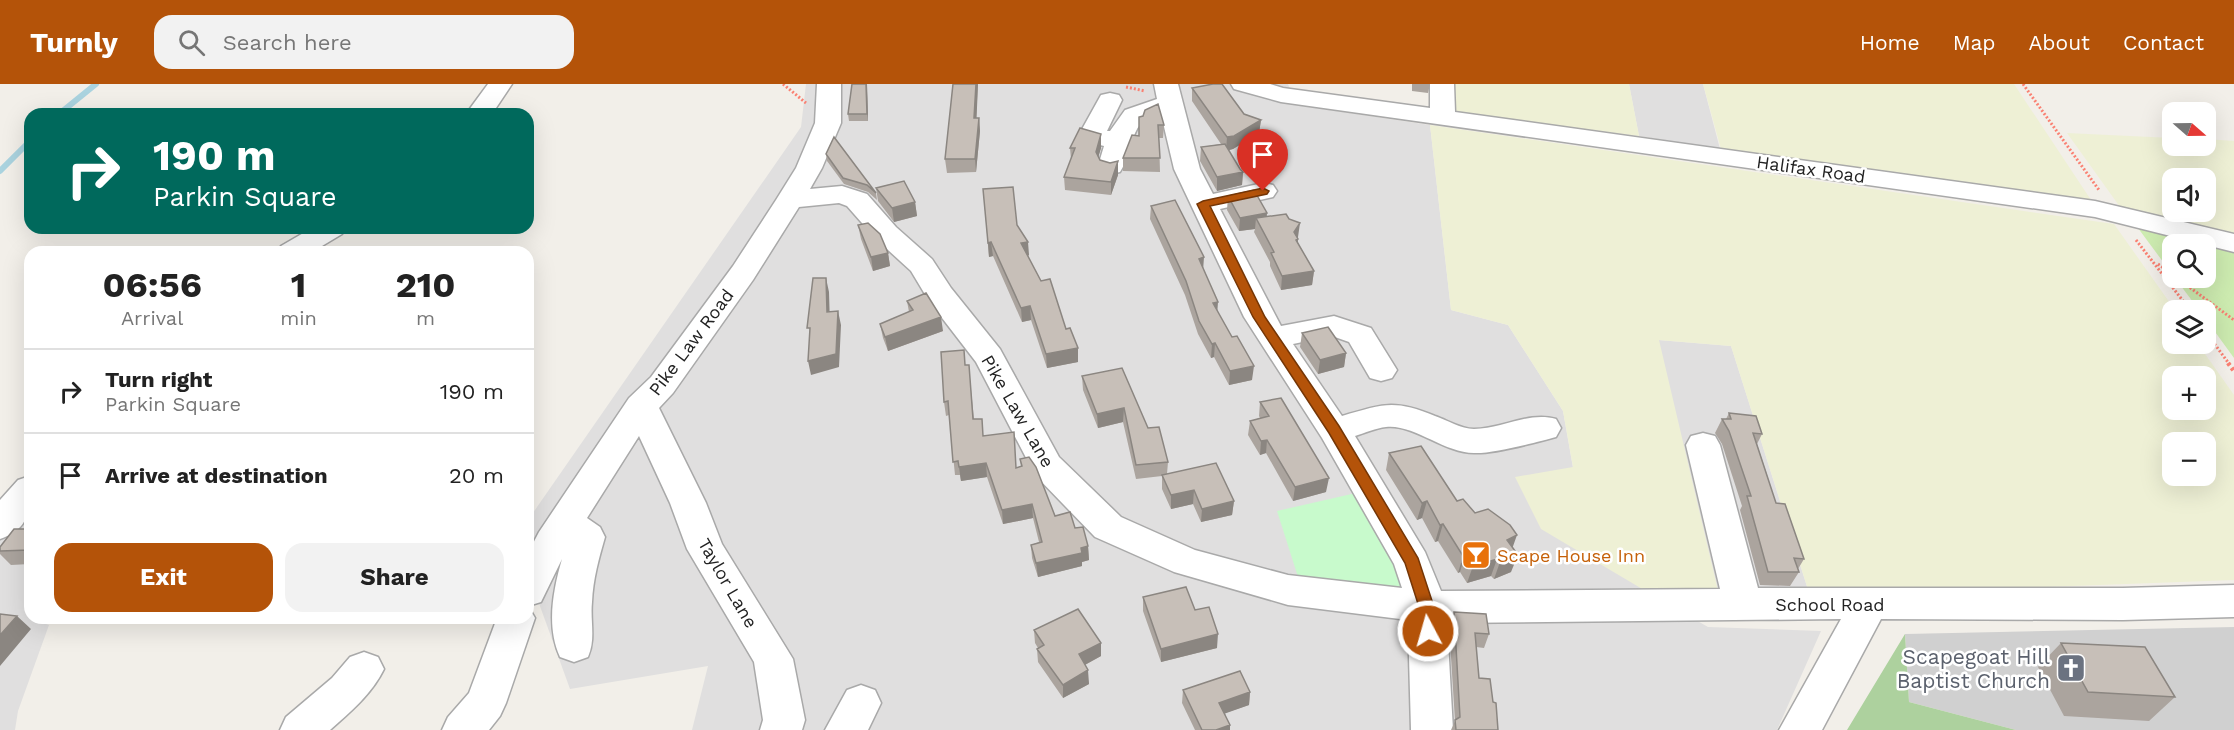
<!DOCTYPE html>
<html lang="en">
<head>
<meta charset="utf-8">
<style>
  body { margin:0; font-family:"Work Sans",sans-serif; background:#f2f2f2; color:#222; height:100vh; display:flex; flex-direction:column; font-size:22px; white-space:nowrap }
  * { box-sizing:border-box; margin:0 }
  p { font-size:20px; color:#767676 }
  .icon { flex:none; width:33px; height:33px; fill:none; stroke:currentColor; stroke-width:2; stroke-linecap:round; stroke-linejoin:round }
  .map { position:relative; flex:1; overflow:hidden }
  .details { position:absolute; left:24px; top:162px; width:510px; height:378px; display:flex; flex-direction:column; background:#fff; border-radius:18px; box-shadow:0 6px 24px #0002 }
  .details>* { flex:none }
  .guide { position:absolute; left:24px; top:24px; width:510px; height:126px; border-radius:18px; box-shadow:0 6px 24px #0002; background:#00695c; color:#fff; overflow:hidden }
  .needle { width:39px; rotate:110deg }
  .fabs { position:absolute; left:2162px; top:18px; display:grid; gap:12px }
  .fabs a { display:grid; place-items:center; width:54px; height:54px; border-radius:12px; background:#fff; box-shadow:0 6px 24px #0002; font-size:30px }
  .pin { position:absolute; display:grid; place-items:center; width:51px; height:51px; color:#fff; margin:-62px -26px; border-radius:50% 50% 50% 0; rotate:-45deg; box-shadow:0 0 6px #0007 }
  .pin .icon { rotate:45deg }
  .me { position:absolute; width:66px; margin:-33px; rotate:354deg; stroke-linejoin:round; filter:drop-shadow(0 0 4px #0008) }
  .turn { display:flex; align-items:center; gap:21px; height:126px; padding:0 30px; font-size:27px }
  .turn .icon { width:78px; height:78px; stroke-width:2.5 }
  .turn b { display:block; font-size:42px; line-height:51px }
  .eta { display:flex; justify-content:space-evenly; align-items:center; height:102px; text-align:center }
  .eta b { font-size:36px; font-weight:700; line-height:42px }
  .action { display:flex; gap:12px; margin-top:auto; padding:12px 30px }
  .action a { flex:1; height:69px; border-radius:18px; background:#b45309; color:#fff; font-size:24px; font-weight:700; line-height:69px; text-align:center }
  .action a+a { background:#f2f2f2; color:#222 }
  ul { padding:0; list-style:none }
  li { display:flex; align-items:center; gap:18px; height:84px; padding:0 30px; border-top:2px solid #e0e0e0 }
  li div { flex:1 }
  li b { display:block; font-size:22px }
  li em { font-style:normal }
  header { display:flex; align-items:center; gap:36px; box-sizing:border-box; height:84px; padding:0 30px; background:#b45309; color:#fff }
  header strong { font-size:28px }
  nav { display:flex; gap:33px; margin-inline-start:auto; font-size:21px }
  .search { width:420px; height:54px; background:#f2f2f2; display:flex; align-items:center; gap:15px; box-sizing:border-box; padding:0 21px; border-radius:18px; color:#767676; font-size:22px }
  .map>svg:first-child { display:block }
  .residential { fill:#e0dfdf }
  .religious { fill:#d0d0d0 }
  .farmland { fill:#eef0d5; fill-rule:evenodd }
  .grass { fill:#cdebb0 }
  .forest { fill:#add19e }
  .park { fill:#c8facc }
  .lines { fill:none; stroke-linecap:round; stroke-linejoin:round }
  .stream { stroke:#aad3df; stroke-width:6 }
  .minor-casing { stroke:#a9a9a9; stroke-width:3 }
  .path-far1 { stroke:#fa8072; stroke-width:3; stroke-dasharray:2 2; stroke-linecap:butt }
  .path { stroke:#fa8072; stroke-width:4.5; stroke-dasharray:3 3; stroke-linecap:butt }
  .minor { fill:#fff; fill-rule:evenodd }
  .wall { fill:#aba49e }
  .shaded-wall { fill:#8b8681 }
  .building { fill:#c7bfb8; stroke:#8b8681; stroke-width:1.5 }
  .route { fill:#b45309; stroke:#753606; stroke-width:1.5 }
  .labels { text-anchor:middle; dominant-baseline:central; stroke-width:5; stroke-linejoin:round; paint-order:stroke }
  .street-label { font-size:18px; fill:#222; stroke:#fff }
  .food-label { font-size:18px; fill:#c56008; stroke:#fff; text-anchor:start }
  .near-worship-label { font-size:21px; fill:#5b616d; stroke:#fff; text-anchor:end }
</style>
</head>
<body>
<header>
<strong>Turnly</strong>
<div class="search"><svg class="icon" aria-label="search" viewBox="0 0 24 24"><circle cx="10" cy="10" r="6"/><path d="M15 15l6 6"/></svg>Search here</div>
<nav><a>Home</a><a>Map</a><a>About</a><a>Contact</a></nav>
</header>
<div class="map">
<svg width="2234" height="646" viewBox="0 0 2234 646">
  <rect width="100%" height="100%" fill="#f2efe9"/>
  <path class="residential" d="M806,0H1288L1296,21L1430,41L1451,226L1508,241L1563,327L1573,384L1649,509L1708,543L1821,547L1777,646H692L708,582L570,605L528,489V436L801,43Z
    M1629,0H1703L1720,65L1639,52Z
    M1658,256L1731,262L1810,512L1719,511Z
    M30,413L28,530L30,534L49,541L18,627L15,646H0V434L17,415Z"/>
  <path class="religious" d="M2234,543V646H2016L1909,618L1905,550Z"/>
  <path class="farmland" d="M1451,0H1629L1639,52L1451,28Z
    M1703,0H2014L2093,119L1721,65Z
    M1430,41L2114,140L2175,226H2172V260H2198L2234,311V496L1810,512L1731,262L1659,256L1719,511L1649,509L1541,445L1515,393L1573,383L1563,327L1508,241L1451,226ZM2172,292H2205V326H2172ZM2172,358H2205V392H2172Z
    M2067,49L2172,54V62H2205V55L2234,57V149L2120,123ZM2172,94H2205V128H2172Z"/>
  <path class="grass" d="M2138,144L2234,168V274L2205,234V226H2199L2175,194H2205V160H2172V190Z"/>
  <path class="forest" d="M1905,550L1909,618L2016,646H1847Z"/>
  <path class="park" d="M1356,409L1411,511L1298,493L1277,427Z"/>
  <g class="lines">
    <path class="stream" d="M59,30L96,0
      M0,87L30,57"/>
    <g class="minor-casing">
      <path id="minor" d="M488,0H512L492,30H466Z
        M817,0H841V39L822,84L810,105L842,102L867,110L896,143L932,175L951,204L1000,265L1059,373L1121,433L1195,466L1288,491L1402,504L1394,480L1322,354L1244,233L1174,85L1161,30C1128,34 1135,66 1120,88L1111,90L1102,88L1098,82L1104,62L1088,58L1081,47L1101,11L1110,9L1119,11L1122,16L1107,47H1110L1125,26L1157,15L1154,0H1178L1200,85L1213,110L1263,99L1273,101L1277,107L1273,113L1220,125L1281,242L1334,232L1371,244L1397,286L1392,294L1381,297L1370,294L1349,258L1332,252L1293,260L1342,332C1383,320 1394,315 1435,332C1447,336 1461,345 1474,345C1502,345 1529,327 1556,335L1561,344L1556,353C1538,358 1492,370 1474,369C1444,369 1414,340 1386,343C1376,344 1365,349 1355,352L1425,468L1441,507L1720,505L1686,361L1691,352L1703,349L1715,352L1720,361L1758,504H2123L2234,501V533L2123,536L1881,535L1822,646H1779L1841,535L1447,539L1453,646H1411L1408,536L1288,521L1174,488L1095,453L1035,391L976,278L929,217L911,187L876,155L847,122L839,119L799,123L753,196L673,309L659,324L706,419L722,460L793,575L805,636L802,646H760L763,636L754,578L687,465L670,419L639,352L587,434L600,443L605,453C599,474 593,495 592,518C590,537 596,555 588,573L574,578L560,573C546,543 553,506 562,475L541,518L528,522L535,534L506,619L500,632L489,646H442L448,633L469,609L497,534H528V469L539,448L629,314L651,293L733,182L776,116L796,84L815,39Z
        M1231,0H1270L1283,4L1430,24V0H1454L1455,28L2095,117L2234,150V168L2095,133L1281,18L1234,5Z
        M312,144H346L342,150L312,168H277L281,162Z
        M30,392C30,421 33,444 0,455V416L18,396Z
        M364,568L378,573L384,585C372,610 350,628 330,646H280L286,633L332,594L350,573Z
        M861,601L875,606L881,619L868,646H825L847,606Z"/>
    </g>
    <path class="path-far1" d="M783,0L806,19
      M2023,0L2099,106
      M1126,3L1145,7
      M2136,156L2190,226
      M2158,180L2172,190
      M2177,194L2234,236
      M2205,247L2230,281"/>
    <path class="path" d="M2228,279L2234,287"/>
    <use href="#minor" class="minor"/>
  </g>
  <path class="wall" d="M852,0H867L868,37H849L848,30Z
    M953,0H978L976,34H979L980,47L976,88L947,89L945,75Z
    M1412,0H1430L1428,9L1412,7Z
    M1192,4L1244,30L1261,36L1259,49L1233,65L1228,66L1240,85L1243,88L1242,101L1217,107L1200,77L1201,63L1221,60L1192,17Z
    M1139,33L1164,41L1163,54H1159L1160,88L1123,87V74L1139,52Z
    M834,53L876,109L877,116L868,108L844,100L827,77L826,70Z
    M1070,64H1101L1098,73L1100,76L1118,91L1111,111L1065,106L1064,93L1071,75Z
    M876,104L915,118L917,132L894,138L878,117Z
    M983,105L1017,141L1029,171L1028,172L1066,245L1078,264V278L1047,284L1031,236L1022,238L993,172L989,173Z
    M1228,112L1267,132L1298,153V159L1314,187L1312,201L1281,206L1270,182V178L1254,148L1255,145L1239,147L1227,126Z
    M1151,122L1203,185L1217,226L1252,296L1229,301L1214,273L1211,274L1198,250L1185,211L1150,135Z
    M858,141L888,169L890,182L873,187L861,155Z
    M907,217L943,247L888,267L883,254L880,240L909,228Z
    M1302,249L1346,269L1344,283L1318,290L1300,263Z
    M966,281L970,295L974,335L983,352L1016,384L1021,382L1020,375L1055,432L1075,444L1088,462L1089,476L1082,478V482L1038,493L1032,474L1031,461L1039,458L1033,434L1003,440L987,393L961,397L960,391H955L949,331L946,332L944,318Z
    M1082,292L1148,344L1168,378L1167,390L1234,417L1232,431L1201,438L1193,420L1171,425L1162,405V392L1136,395L1123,338L1098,344L1083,306Z
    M1260,318L1326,408L1293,417L1266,369L1260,371L1248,351L1250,337L1260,334L1259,332Z
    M1729,329L1762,350L1757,360L1776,419L1804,475L1798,485L1799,488L1790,502L1760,501L1740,426L1742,422L1722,360L1715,349L1722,335H1726Z
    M1389,369L1475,429L1513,464L1511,488L1494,495L1491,492L1467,499L1460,488L1458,489L1438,457L1435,458L1422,434L1417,436L1386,386Z
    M30,445V480L11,481L0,470V463Z
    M1143,513L1195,526L1217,564L1161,578L1143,527Z
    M1454,528L1489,550L1484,564L1476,563L1479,594L1493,618L1498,646H1451L1455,637L1449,541Z
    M1034,546L1101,572L1085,581L1089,600L1063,614L1038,578L1037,565L1038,564L1035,559Z
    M2061,559L2175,613L2149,637L2064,632L2038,583Z
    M1183,606L1250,608L1249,621L1225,629L1230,646H1195L1182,619Z"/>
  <path class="shaded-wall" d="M866,0H867L868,37L867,30Z
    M976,0H978L976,47L974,34Z
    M979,34L980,47L976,88L975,75Z
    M1261,36L1259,49L1233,65L1226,67L1227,53Z
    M1101,50V64L1096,81V68Z
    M1118,77V91L1111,111V98Z
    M1243,88L1242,101L1217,107V93Z
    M915,118L917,132L894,138L892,124Z
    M1267,129L1266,143L1256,134L1255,145L1239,147L1240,134Z
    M1300,139L1298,153L1296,156L1298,155L1296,169L1294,148Z
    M991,158L993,172L989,173L988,159Z
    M1028,158L1029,171L1022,173L1021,159Z
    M888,169L890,182L873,187L871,173Z
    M1204,173L1203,187L1199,175Z
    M1314,187L1312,201L1281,206L1282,192Z
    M826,194L829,208L830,242L827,228Z
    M1218,218L1217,232L1213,219Z
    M1030,222L1031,236L1022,238L1021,224Z
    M838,227L841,241L839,283L811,291L808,277Z
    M941,233L943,247L888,267L885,253Z
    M1215,259L1214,273L1211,274L1212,260Z
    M1078,264V278L1047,284L1046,270Z
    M1346,269L1344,283L1318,290L1320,276Z
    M1254,282L1252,296L1229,301L1230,287Z
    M1124,324L1123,338L1098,344L1097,330Z
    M1267,356L1266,369L1260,371L1261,357Z
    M986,379L987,393L961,397L959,383Z
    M1329,394L1326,408L1293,417L1295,403Z
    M1194,406L1193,420L1171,425V411Z
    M1234,417L1232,431L1201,438L1202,425Z
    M1427,417L1422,434L1417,436L1422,419Z
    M1032,420L1033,434L1003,440L1002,426Z
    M1443,440L1438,457L1435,458L1440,441Z
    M1517,451L1511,468L1507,456Z
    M1088,462L1089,476L1082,478V482L1038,493L1036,479Z
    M1465,471L1460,488L1458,489L1463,472Z
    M1518,471L1511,488L1494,495L1500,478Z
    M1497,475L1491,492L1467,499L1473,482Z
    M17,532L31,545L0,582V551Z
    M1218,550L1217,564L1161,578V565Z
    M1101,559V572L1079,584V570Z
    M1088,586L1089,600L1063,614V601Z
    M1250,608L1249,621L1218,632L1219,619Z
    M1230,641V646H1216Z"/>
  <path class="building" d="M852,0H866L867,30H848Z
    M953,0H976L974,34H979L975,75H945Z
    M1213,0H1222L1244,30L1261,36L1234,52L1227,53L1192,4Z
    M1158,20L1164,41H1158L1160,74H1123L1132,51L1139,52V33L1143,32L1145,26Z
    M1080,44L1101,50L1096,68L1100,76L1110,79L1118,77L1111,98L1064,93L1075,64H1070Z
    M834,53L876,109L867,101L843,94L826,70Z
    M1225,60L1240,85L1243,88L1217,93L1201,63Z
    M904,97L915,118L892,124L876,104Z
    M1013,103L1017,141L1028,158L1021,159L1041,197L1050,195L1066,245L1070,244L1078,264L1046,270L1030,222L1021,224L991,158L988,159L983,105Z
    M1254,106L1267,129L1240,134L1228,112Z
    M1175,116L1204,173L1199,175L1218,218L1213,219L1232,253L1237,252L1254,282L1230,287L1215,259L1212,260L1199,237L1186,197L1151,122Z
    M1286,130L1289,135L1300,139L1294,148L1298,155L1296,156L1314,187L1282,192L1271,169L1274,168L1256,134Z
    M868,139L880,150L888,169L871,173L858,141Z
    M813,194H826L827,228L838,227L836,270L808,277L810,244H807Z
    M926,209L941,233L885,253L880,240L913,226L907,217Z
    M1328,243L1346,269L1320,276L1302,249Z
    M964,266L965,281H969L973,335H982L983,352L1014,348L1016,384L1022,382L1020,375L1029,373L1036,383L1055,432L1070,428L1075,444L1083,443L1088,462L1081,464L1082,469L1036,479L1031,461L1042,458L1032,420L1002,426L986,379L959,383L958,377L953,378L948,317L944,318L941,268Z
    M1122,284L1148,344L1159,343L1168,378L1136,381L1124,324L1097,330L1082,292Z
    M1281,314L1329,394L1295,403L1267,356L1261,357L1250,337L1269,332L1260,318Z
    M1729,329L1756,332L1762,350L1753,349L1776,419L1785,420L1804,475L1794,474L1799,488H1768L1747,412H1751L1729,347L1722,335H1731Z
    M1421,362L1457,417L1463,415L1475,429L1488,425L1510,441L1517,451L1507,456L1518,471L1500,478L1497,475L1473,482L1465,471L1463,472L1443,440L1440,441L1427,417L1422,419L1389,369Z
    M1216,379L1234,417L1202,425L1194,406L1171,411L1162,391Z
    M14,445H30V466L0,467V463Z
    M1186,503L1195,526L1209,523L1218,550L1161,565L1143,513Z
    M1078,525L1101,559L1079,570L1088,586L1063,601L1037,565L1044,561L1034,546Z
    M1454,528L1486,530L1489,550L1475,549L1479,594L1490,595L1493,618L1496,619L1498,646H1456L1455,636L1460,633Z
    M0,530L17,532L0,551Z
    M2061,559L2145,563L2175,613L2088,608Z
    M1240,587L1250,608L1219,619L1230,641L1216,646H1202L1183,606Z"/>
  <path class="route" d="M1263,104L1269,107L1267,110L1210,122L1265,233L1339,342L1418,474L1434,523L1436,547L1433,551L1428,553L1422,551L1419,523L1405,479L1329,349L1253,233L1197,120L1203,117Z"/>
  <defs>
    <g id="bar-square" transform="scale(1.5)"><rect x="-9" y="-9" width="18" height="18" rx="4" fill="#e8710a" stroke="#fff"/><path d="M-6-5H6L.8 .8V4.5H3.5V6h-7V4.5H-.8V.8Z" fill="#fff"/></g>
    <g id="church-square" transform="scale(1.5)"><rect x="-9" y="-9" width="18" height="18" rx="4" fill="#6b7280" stroke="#fff"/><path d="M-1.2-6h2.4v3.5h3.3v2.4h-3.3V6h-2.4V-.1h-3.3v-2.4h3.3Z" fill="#fff"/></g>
  </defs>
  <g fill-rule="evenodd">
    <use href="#bar-square" x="1476" y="471"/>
    <use href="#church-square" x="2071" y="584"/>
  </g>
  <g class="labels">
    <g class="street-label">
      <text transform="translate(1811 85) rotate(8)">Halifax Road</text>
      <text transform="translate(691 258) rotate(-53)">Pike Law Road</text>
      <text transform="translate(1018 327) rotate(60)">Pike Law Lane</text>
      <text transform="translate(728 499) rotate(60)">Taylor Lane</text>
      <text x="1830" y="520">School Road</text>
    </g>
    <g class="food-label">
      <text x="1497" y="471">Scape House Inn</text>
    </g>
    <g class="near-worship-label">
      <text x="2050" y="572">Scapegoat Hill<tspan x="2050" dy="24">Baptist Church</tspan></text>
    </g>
  </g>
</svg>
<div class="fabs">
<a><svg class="needle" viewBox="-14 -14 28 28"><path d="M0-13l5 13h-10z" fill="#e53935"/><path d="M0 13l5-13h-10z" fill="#767676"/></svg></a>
<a><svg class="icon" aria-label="sound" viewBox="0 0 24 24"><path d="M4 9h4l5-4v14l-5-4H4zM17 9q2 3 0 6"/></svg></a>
<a><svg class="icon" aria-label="search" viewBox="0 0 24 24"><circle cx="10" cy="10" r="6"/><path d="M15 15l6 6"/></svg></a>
<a><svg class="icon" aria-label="layers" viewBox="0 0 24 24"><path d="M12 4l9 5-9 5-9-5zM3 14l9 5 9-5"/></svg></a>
<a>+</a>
<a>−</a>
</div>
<div class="pin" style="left:1263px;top:107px;background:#d93025"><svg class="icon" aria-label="arrive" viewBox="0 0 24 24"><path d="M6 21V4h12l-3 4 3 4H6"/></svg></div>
<svg class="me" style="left:1428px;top:547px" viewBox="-20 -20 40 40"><circle r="17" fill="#b45309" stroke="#fff" stroke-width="3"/><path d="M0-11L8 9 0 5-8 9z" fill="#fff"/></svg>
<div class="guide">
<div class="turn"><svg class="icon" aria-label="right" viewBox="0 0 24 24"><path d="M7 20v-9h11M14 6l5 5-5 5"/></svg><div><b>190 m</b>Parkin Square</div></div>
</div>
<section class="details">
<div class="eta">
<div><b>06:56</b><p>Arrival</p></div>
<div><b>1</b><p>min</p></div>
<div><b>210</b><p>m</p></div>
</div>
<ul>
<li><svg class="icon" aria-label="right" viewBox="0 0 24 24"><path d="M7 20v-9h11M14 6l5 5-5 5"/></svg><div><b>Turn right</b><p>Parkin Square</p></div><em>190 m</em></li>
<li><svg class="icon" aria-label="arrive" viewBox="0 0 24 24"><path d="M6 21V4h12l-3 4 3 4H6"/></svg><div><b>Arrive at destination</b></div><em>20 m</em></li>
</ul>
<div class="action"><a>Exit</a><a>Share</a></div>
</section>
</div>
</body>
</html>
